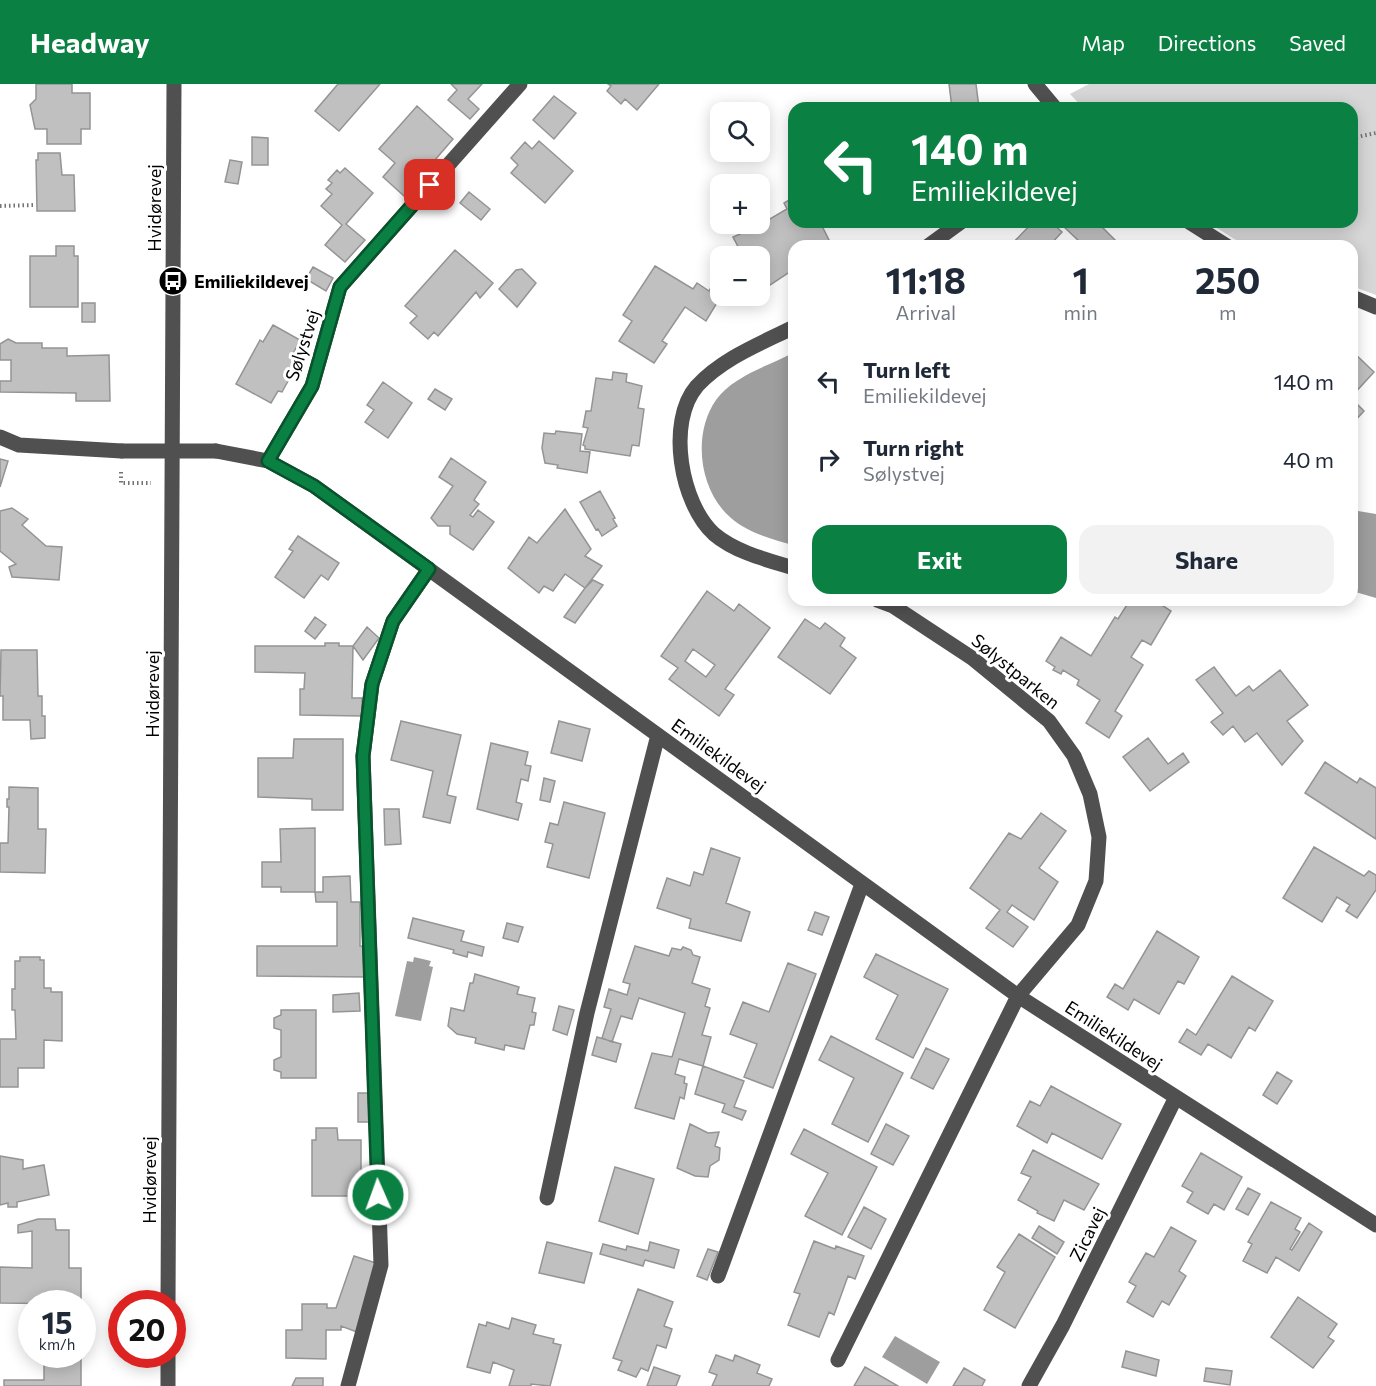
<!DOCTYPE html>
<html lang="en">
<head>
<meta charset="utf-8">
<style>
  body { margin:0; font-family:Commissioner,sans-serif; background:#f2f2f3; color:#1f2937; height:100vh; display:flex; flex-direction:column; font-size:22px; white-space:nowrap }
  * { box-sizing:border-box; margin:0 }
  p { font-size:20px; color:#747a83 }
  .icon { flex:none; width:33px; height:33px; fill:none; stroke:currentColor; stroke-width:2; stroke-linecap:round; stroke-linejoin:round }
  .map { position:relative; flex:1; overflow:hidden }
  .side { position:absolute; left:788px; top:156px; width:570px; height:366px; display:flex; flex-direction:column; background:#fff; border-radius:18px; box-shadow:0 3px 15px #0003 }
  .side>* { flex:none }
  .banner { position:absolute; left:788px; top:18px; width:570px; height:126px; border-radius:18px; box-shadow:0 3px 15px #0003; background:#0b8043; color:#fff; overflow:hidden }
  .buttons { position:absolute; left:710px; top:18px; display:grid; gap:12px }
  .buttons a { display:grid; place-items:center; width:60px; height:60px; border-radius:12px; background:#fff; box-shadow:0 3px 15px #0003; font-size:30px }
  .speed { position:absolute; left:18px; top:1206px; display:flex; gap:12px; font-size:30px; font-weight:700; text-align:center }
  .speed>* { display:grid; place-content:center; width:78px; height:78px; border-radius:50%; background:#fff; box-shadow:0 3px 15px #0003; line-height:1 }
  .speed small { font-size:15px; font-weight:400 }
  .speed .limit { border:9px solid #d22; background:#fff; color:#111 }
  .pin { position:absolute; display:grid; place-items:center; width:51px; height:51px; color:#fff; margin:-26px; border-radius:12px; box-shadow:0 3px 9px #0006 }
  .me { position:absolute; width:66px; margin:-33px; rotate:358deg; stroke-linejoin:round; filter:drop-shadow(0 0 4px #0008) }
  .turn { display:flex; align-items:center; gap:21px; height:126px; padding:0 24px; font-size:27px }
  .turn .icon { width:78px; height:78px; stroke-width:2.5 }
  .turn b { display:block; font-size:42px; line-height:51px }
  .eta { display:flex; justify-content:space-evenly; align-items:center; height:102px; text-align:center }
  .eta b { font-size:36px; font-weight:700; line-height:42px }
  .button { display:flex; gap:12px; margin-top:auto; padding:12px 24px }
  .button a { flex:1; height:69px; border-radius:18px; background:#0b8043; color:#fff; font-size:24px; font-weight:700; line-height:69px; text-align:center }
  .button a+a { background:#f2f2f3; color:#1f2937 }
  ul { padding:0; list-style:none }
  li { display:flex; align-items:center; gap:18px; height:78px; padding:0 24px }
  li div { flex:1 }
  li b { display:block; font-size:22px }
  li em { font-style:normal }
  header { display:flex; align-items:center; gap:36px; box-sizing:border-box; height:84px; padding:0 30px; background:#0b8043; color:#fff }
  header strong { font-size:28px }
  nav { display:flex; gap:33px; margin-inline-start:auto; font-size:21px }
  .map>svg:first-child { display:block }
  .green { fill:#d7d7d7 }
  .water { fill:#9e9e9e }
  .building { fill:#c0c0c0; stroke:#949494; stroke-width:1.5; fill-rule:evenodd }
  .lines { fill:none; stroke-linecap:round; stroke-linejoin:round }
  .path { stroke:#727272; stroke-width:4; stroke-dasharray:1.5 3; stroke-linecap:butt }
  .minor { stroke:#505050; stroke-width:15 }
  .minor-bridge { stroke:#505050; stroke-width:15 }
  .route-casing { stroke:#07532c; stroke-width:15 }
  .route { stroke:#0b8043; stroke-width:10 }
  .labels { text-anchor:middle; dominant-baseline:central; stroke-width:6; stroke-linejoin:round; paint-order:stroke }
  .street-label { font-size:18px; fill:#000; stroke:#fff }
  .poi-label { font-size:18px; font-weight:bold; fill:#000; stroke:#fff; text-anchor:start }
</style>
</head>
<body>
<header>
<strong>Headway</strong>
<nav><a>Map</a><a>Directions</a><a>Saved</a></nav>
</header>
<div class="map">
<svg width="1376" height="1302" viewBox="0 0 1376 1302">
  <rect width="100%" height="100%" fill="#fff"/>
  <path class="green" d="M1089,0H1376V211L1352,202V162H1252L1234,155L1208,138H1352V24H1083L1070,10Z"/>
  <path class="water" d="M793,269V461C772,455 748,449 731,434C699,407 692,350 716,316C733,292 768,282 793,269Z
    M1352,426L1376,430V514L1352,507Z
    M414,873L431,877L429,882L433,883L421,937L395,932L407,877L413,878Z
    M895,1252L940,1278L927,1300L882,1273Z"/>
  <path class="building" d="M36,0H72V9H90V45H81V60H47V45H35L30,21L36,15Z
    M338,0H380L339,47L315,27Z
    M451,0H482L468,15L479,25L470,35L448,16L457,6Z
    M608,0H659L637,26L625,15L621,20L607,7L611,2Z
    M949,0H976L979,24H952Z
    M554,12L576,29L554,55L533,36Z
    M417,22L453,55L404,112L383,93L395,79L379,65Z
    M252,53L268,54V81H252Z
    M539,57L573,87L545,119L511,89L518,81L511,74L525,58L532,65Z
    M38,69H60L62,91H74L75,127H37L36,76H38Z
    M230,76L242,78L238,100L225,98Z
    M345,84L373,109L346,140L365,156L345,178L325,161L342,141L321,122L332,110L326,105L332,99L328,96L337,86L340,89Z
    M469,108L490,125L481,136L460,119Z
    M794,113V138H820L832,162H794V185L761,207L759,203V172H743L733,153L758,142L787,125L784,119Z
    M1033,138H1051L1062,148L1049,162H1010Z
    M1068,138H1097L1119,160L1117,162H1081L1082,160L1064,143Z
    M56,162H74V172H78V223H30V172H56Z
    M455,166L493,199L480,214L476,208L438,252L434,248L428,255L410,239L417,232L405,222Z
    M655,182L693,205L697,199L709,207L718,191L720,194L721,212L706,237L685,223L662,257L667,260L654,279L619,257L632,237L623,231Z
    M313,183L333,194L326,207L306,195Z
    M522,185L536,199L517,223L499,205L516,186Z
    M82,219H95V238H82Z
    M273,241L300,256L291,274L295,276L289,289L292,290L282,308L278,307L271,319L236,300L260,256L263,258Z
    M8,255L16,259H42V264H67V272L109,271L110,317H76V309L0,308V297H11V276H0V260Z
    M1352,267L1374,288L1352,312Z
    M613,288L627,290L626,298L642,302L638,324L644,325L639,362L632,361L630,372L585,365V362L583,361L588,344L583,343L586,327H591L596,294L612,296Z
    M383,298L412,319L388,354L365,338L374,326L367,321Z
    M435,305L452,315L445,326L428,315Z
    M1352,315L1364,327L1352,340Z
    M556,347L582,350L580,367L590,368L587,389L557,384L558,381L545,379L542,364L544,349L555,350Z
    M451,374L486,398L474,416L479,420L470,431L473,433L478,426L494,438L473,466L450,450V442H438L431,434L453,402L439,393Z
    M0,375L8,377L0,403Z
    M600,407L615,434L613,435L617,442L602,452L598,445L596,446L580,418Z
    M12,424L28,435L22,441L46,462L62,463L59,496L12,493L9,483L16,480L0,467V427Z
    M565,425L591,465L585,472L602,482L585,504L565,490L553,507L544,502L539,509L508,484L529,453L537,459Z
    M298,452L339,479L328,496L321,491L304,514L275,493L293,467L289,465Z
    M593,496L603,501L575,539L564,533L585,504Z
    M707,507L734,527L739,520L770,544L725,605L734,611L719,632L669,595L678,584L661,572ZM693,565L715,581L706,593L685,577Z
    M1130,516H1154L1171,527L1151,561L1142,556L1131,573L1143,581L1115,627L1122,632L1109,654L1086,639L1100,616L1077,601L1079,596L1063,586L1061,590L1053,586L1055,583L1046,577L1061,553L1091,572L1115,533L1118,535Z
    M315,533L326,541L315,555L305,547Z
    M805,535L820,545L825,539L845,554L840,562L856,574L830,610L778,573Z
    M367,543L379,554L363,576L353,562Z
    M325,559H339V562H353L352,614H362V632L300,631V605H304L305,589L255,588V562H325Z
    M1,566H37L38,612H42V632H45V654L31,655L30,636H3V612H0Z
    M1214,583L1236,612L1249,602L1253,607L1280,586L1308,621L1287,637L1303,657L1282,681L1257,649L1245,658L1233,642L1223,651L1211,638L1223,629L1196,596Z
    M401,637L461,651L447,711L456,713L450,739L423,733L433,687L391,676Z
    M559,637L590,645L582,677L551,669Z
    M1148,654L1168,680L1183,669L1189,678L1150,707L1123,673Z
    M294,655H343V726H312V715L258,713V674H293Z
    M491,659L528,668L525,681L531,682L528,697L521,695L516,718L522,720L518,736L477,725Z
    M1325,678L1357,699L1360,694L1376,704V755L1305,709Z
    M544,694L555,697L550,718L540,716Z
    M9,703L38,704V745H46L45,789L0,788V759H8L9,723H7V715H9Z
    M564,718L605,729L589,794L547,783L553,760L545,758L550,739L558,741Z
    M384,725H399L401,760L385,761Z
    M1041,729L1066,747L1039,784L1058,798L1034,836L1012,821L1007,828L1028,843L1013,863L986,844L1000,826L970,804L1009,749L1021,755Z
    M315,744V808H281V803H262V778H281L280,745Z
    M1314,763L1364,792L1369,787L1376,791V806L1357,834L1346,827L1350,821L1337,813L1322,838L1283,814Z
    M711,764L740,774L726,819L750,828L741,857L689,844L691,835L657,824L667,794L690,802L694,788L703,791Z
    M350,792L351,818H360V862L368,863L367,893L257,892V862H337V818H316L315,808H323V793Z
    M815,828L829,833L822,851L808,846Z
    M413,834L464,847L461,857L484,863L482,872L468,868L467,873L453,869L454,866L408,854Z
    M507,839L523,843L518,858L503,854Z
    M1157,847L1199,873L1184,900L1178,897L1159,930L1134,915L1128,926L1107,913L1115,900L1123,905Z
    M635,862L669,872L672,864L681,866L683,863L691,866L693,871L700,873L692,899L710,905L705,922L710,924L702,951L711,953L703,982L679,975L675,990L685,993L684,999L687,1000L684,1015L680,1013L674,1035L635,1024L652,969L672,973L685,929L639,914L632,935L621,932L612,958L602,954L611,925L604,923L609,905L627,911L630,900L623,898Z
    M876,870L948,905L913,974L876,955L898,911L864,893Z
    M20,873H40V876H44V904H51V908H62V957L44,956V984H18V1003H0V955H16L15,926H12V905H15V877H20Z
    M788,879L816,890L773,1004L744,993L757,960L730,950L743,918L769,928Z
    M475,890L519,903L517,910L535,914L532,928L536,929L534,941H530L524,965L505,961L504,966L475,959L476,954L457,950L448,942L451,924L464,927L470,899H473Z
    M1232,892L1273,917L1255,947L1249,943L1231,974L1208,960L1201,971L1179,958L1187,945L1196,951Z
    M359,909L360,927L333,928V911Z
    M559,922L574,926L567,951L553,946Z
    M281,926H316V994H281V988L274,986V976L281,973V946L274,944V934L281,931Z
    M831,952L903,989L868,1058L832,1040L854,994L819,976Z
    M597,953L621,960L616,978L592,971Z
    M926,964L949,975L933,1005L911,994Z
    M703,982L744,997L734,1023L746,1027L742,1036L722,1028L725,1020L695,1010Z
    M1277,988L1292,997L1277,1020L1263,1011Z
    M1051,1002L1121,1040L1102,1075L1052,1049L1047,1059L1017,1042L1030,1017L1040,1022Z
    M358,1009H372L373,1038H358Z
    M690,1040L708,1049L719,1048L715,1062L720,1064L719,1076L710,1082L708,1093L695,1092L677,1084Z
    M886,1040L909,1052L893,1081L871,1070Z
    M316,1044H337L338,1056H361V1086H370V1112H312V1056H316Z
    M804,1045L877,1083L842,1151L805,1132L828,1089L791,1070Z
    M1033,1066L1099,1100L1084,1126L1064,1116L1054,1137L1037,1129L1038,1127L1018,1116L1031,1093L1021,1089Z
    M1201,1069L1242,1093L1224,1126L1214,1120L1208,1130L1187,1118L1193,1108L1182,1102Z
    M0,1072L23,1076V1085L44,1081L49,1111L17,1118V1123H8V1119L0,1121Z
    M615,1083L654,1095L638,1150L599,1137Z
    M1248,1104L1260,1110L1248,1131L1236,1125Z
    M1271,1118L1301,1134L1295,1145L1300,1148L1290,1165L1292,1166L1309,1139L1322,1148L1299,1187L1276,1173L1267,1189L1243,1177L1252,1160L1248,1158Z
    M864,1123L886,1135L871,1165L848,1153Z
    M38,1135H55L56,1146H69V1184H81V1220L0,1219V1183L32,1184V1147L18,1149V1141Z
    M1039,1142L1064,1158L1057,1170L1032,1154Z
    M1171,1143L1196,1157L1179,1187L1186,1192L1169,1221L1162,1217L1153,1233L1127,1218L1136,1202L1129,1198L1146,1169L1154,1173Z
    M1019,1150L1055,1173L1015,1244L984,1226L1005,1188L997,1183Z
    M814,1157L835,1165L836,1162L864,1172L855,1195L848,1192L834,1231L829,1228L819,1253L788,1241L800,1210L794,1208Z
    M547,1158L592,1169L584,1199L539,1189Z
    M650,1158L679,1166L674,1184L645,1176L643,1182L600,1170L603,1160L626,1166L627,1162L648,1167Z
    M708,1165L718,1168L707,1196L697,1192Z
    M354,1172L379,1180L357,1248L341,1242V1246H326V1275L286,1274V1246H302V1220H327V1224H336Z
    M638,1205L673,1218L664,1242L672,1245L666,1264L657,1261L648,1287L641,1284L636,1293L618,1286L622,1277L613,1274Z
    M1298,1213L1337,1240L1328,1253L1334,1257L1313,1284L1271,1253Z
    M512,1234L536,1241L533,1250L554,1255L553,1259L561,1261L550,1302L531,1300V1302H509L514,1286L493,1278L490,1289L467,1283L479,1240L486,1242L487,1238L509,1245Z
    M1126,1267L1159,1276L1156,1292L1122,1283Z
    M44,1270H81V1302H4V1296H44Z
    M716,1271L733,1277L735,1271L760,1281L757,1289L772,1295L769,1302H712L717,1291L709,1288Z
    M654,1283L680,1292L676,1302H647Z
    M865,1283L898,1302H854Z
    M964,1284L985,1296L982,1302H953Z
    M1206,1284L1232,1287L1230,1301L1204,1297Z
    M296,1294H323V1302H292Z"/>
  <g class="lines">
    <path class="path" d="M1102,24L1107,22L1128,24
      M1352,54L1376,49
      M0,122L33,121
      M121,388V399H151"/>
    <path class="minor" d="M1035,0L1055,24
      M1189,138L1227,162
      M928,162L961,138
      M1352,213L1376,223
      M794,243C760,260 723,274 697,302C666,338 681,420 714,450C735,468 767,476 794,484
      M0,353L19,361L122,367
      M216,367L268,377L314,402L1018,912L1376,1141
      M268,377L312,302L340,203L520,0
      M547,1114L587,929L658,651
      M718,1192L862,800
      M168,1220L174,0
      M838,1276L1018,912L1078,841L1096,797L1099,753L1090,710L1074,672L1049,637L972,574L893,522L877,516
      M168,1302V1270
      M348,1302L381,1181L363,672L372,600L393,537L429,485
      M1029,1302L1063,1241L1176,1013"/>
    <path class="minor-bridge" d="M122,367H216"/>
  </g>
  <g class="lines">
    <g class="route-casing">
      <path id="route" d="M378,1111L363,672L372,600L393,537L429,485L314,402L268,377L312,302L340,203L430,101"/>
    </g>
    <use href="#route" class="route"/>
  </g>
  <defs>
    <g id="bus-disc" transform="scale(1.5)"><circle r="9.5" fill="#000" stroke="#fff"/><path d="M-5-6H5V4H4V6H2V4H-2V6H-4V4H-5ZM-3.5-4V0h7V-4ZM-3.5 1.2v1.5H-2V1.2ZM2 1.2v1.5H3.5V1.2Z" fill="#fff"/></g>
  </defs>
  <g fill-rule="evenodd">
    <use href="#bus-disc" x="173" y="197"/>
  </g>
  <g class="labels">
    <g class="street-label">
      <text transform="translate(154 124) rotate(-90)">Hvidørevej</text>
      <text transform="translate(302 261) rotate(-72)">Sølystvej</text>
      <text transform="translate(1016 587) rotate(39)">Sølystparken</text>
      <text transform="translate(152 610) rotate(-90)">Hvidørevej</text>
      <text transform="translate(719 671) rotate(36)">Emiliekildevej</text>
      <text transform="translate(1114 951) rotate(33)">Emiliekildevej</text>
      <text transform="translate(149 1096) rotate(-90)">Hvidørevej</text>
      <text transform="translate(1087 1150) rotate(-64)">Zicavej</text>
    </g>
    <g class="poi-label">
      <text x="194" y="197">Emiliekildevej</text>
    </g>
  </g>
</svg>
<div class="buttons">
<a><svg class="icon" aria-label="search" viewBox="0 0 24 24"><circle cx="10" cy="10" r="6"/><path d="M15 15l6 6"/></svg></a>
<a>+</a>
<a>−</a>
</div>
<div class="speed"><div>15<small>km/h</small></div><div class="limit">20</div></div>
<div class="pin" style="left:430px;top:101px;background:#d93025"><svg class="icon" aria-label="arrive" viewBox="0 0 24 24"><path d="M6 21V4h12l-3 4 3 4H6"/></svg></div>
<svg class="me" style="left:378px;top:1111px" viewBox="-20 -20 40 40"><circle r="17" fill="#0b8043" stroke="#fff" stroke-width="3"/><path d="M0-11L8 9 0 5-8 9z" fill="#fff"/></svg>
<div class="banner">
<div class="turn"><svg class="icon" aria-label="left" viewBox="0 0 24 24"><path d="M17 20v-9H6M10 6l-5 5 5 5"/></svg><div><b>140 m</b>Emiliekildevej</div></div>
</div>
<section class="side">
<div class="eta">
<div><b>11:18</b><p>Arrival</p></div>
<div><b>1</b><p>min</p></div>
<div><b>250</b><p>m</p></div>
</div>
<ul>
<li><svg class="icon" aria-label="left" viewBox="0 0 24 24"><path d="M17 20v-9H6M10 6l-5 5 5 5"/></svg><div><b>Turn left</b><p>Emiliekildevej</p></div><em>140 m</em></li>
<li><svg class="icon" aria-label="right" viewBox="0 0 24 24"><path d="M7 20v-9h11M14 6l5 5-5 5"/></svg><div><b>Turn right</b><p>Sølystvej</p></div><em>40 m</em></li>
</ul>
<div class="button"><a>Exit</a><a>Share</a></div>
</section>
</div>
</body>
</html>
